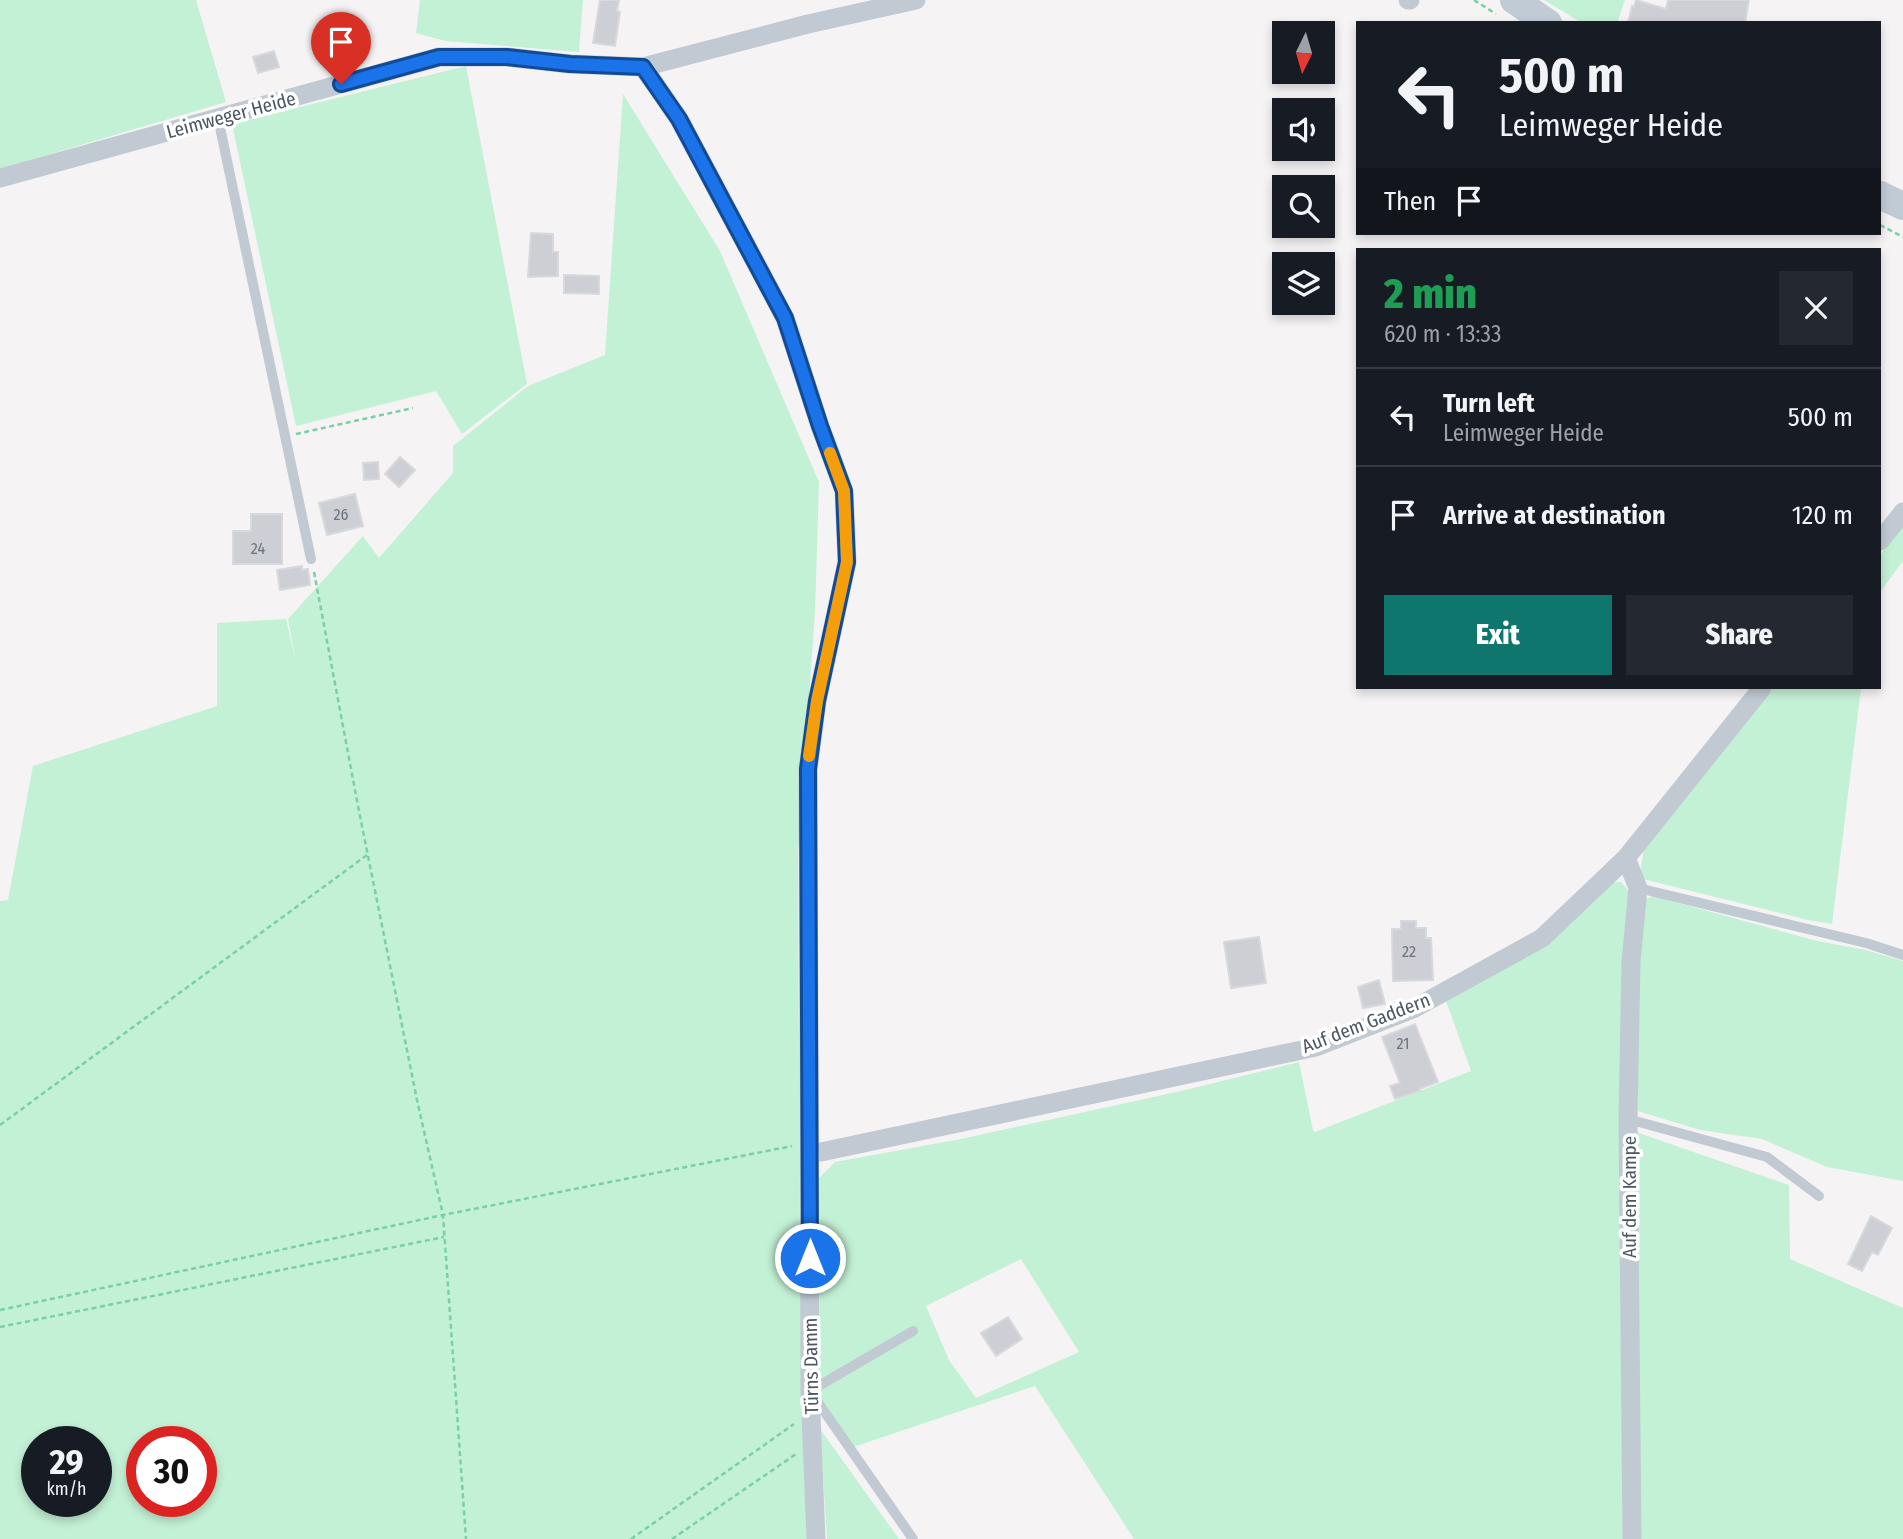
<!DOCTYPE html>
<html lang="en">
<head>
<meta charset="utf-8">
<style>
  body { margin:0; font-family:"Fira Sans Condensed",sans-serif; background:#242831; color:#f1f3f6; height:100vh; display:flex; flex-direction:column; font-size:26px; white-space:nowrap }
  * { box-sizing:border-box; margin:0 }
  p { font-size:23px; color:#9ea1a6 }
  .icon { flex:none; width:38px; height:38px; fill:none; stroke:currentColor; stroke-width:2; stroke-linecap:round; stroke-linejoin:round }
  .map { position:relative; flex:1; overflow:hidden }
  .details { position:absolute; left:1356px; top:248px; width:525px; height:441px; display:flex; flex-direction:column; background:#171b24; border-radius:0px; box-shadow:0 4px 10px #0003 }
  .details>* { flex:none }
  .hud { position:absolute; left:1356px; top:21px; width:525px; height:214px; border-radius:0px; box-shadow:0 4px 10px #0003; background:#171b24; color:#f1f3f6; overflow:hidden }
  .needle { width:46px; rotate:185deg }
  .fabs { position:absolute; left:1272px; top:21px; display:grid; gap:14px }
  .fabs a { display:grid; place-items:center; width:63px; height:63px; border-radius:0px; background:#171b24; box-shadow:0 4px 10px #0003; font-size:35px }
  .speed { position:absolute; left:21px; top:1426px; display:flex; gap:14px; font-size:35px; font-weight:700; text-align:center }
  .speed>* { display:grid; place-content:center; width:91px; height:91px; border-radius:50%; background:#171b24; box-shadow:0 4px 10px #0003; line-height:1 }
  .speed small { font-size:18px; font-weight:400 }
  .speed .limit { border:10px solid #d22; background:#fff; color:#111 }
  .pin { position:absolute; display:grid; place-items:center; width:60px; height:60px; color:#fff; margin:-72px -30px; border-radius:50% 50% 50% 0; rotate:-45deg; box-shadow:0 0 7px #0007 }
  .pin .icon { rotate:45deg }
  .me { position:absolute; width:77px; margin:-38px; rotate:0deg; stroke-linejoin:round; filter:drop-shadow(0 0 5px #0008) }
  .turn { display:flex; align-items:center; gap:24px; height:147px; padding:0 28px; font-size:32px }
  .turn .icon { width:91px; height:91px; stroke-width:2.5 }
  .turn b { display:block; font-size:49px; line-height:60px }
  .then { display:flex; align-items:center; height:66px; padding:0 28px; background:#0003; gap:14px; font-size:26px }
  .round { display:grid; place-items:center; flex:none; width:74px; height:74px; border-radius:0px; background:#242831 }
  .summary { display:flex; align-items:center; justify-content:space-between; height:119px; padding:0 28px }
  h1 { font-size:42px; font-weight:800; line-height:52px; color:#1e9e55 }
  .cta { display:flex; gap:14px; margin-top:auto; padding:14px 28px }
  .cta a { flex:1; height:80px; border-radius:0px; background:#0f766e; color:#fff; font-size:28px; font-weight:800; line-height:80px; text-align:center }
  .cta a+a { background:#242831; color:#f1f3f6 }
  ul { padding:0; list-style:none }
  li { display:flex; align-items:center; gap:21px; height:98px; padding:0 28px; border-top:2px solid #363941 }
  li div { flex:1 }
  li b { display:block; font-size:26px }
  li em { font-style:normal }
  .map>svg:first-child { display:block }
  .green { fill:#c3f1d5; fill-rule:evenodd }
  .building { fill:#cdcfd5; stroke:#d7d9de; stroke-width:2 }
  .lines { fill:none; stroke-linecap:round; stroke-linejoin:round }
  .path { stroke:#7ad0a6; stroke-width:2.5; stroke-dasharray:5 3.5; stroke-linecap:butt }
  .lane { stroke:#c1cad2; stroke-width:10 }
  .street { stroke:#c1cad2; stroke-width:19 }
  .secondary { stroke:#c1cbd6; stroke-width:28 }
  .route-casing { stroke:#114b97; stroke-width:18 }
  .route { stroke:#1a73e8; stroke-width:12 }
  .slow { stroke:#f59e0b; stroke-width:12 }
  .labels { text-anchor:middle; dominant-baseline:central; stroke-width:7; stroke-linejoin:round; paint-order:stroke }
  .number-label { font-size:16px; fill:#6b747e }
  .street-label { font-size:19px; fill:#4a5661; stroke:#fff }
</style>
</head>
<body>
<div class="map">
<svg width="1903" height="1539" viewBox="0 0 1903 1539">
  <rect width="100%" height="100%" fill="#f5f3f3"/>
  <path class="green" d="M0,0H196L226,102L0,169Z
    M420,0H583L579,52L445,41L416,33Z
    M1544,0H1625L1617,23H1582Z
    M466,66L527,384L462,434L436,391L296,426L232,124Z
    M623,94L720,251L819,482L815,612L798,851L800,1269L810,1539H0V901L8,900L33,766L217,706V623L286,619L296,662L288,619L363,536L379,558L453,473V446L528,386L605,355ZM37,1442H96V1502H37ZM142,1442H201V1502H142Z
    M1903,526V561L1880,592V555Z
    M1773,688H1861L1832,924L1808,920L1639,878L1645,844Z
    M1611,882H1621L1630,893L1623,1539H1134L1035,1386L853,1447L820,1398L819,1178L835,1162L961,1139L1181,1091L1299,1062L1313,1130L1315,1132L1471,1071L1445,998ZM1021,1259L1079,1352L976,1398L949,1360L926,1306Z
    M1653,896L1817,941L1866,950L1903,961V1181L1827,1167L1762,1139L1700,1130L1638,1111L1636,983L1642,901Z
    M1636,1132L1789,1185L1790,1259L1903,1308V1539H1636Z
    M820,1429L899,1539H827Z"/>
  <path class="building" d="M600,0H619L617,11L620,12L615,46L593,43Z
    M1636,0L1666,9L1668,0H1749L1745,23H1628L1632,6L1634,7Z
    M274,51L279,67L258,73L253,57Z
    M531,233L553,234V252H558V276L528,277Z
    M564,275L599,276V294L564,293Z
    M400,457L415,470L399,487L385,474Z
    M378,462L379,479L364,480L363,463Z
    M355,494L363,526L327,535L319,503Z
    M251,514H282V564H233V531H251Z
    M302,566V570L308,569L310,585L280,590L277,570Z
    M1401,921H1416V928H1426V938H1431L1433,980L1393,981L1392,929H1401Z
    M1259,937L1266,983L1231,988L1224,942Z
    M1379,980L1385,1004L1363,1008L1358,987Z
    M1415,1024L1438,1082L1419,1089L1420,1091L1395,1099L1390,1086L1400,1083L1382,1037Z
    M1871,1216L1892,1228L1878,1255L1872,1252L1862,1271L1848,1264Z
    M1008,1317L1022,1339L996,1356L981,1333Z"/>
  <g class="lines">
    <path class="path" d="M1474,0L1496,14
      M1880,225L1903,237
      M296,434L413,408
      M314,572L358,806L417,1100L443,1215L466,1539
      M0,1125L367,855
      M0,1310L443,1215L792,1146
      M0,1327L444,1237
      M631,1539L794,1424
      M672,1539L796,1454"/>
    <path class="lane" d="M218,118L311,559
      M1638,888L1866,943L1903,955
      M1628,1119L1767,1157L1819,1196
      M913,1539L810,1391L913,1331"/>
    <path class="street" d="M1408,0H1410
      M643,67L679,119L785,318L820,426L844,491L847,562L817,701L808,769L810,1391L816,1539
      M0,178L439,57H507L570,64L643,67L808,24L916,0
      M1880,541L1903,512
      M1626,858L1638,888L1631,962L1628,1119L1632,1539
      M810,1152H821L1316,1047L1413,1009L1542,938L1626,858L1762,688"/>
    <path class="secondary" d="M1514,0L1548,23
      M1880,195L1903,206"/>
  </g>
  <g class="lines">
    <g class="route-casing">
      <path id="route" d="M341,84L439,57H507L570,64L643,67L679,119L785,318L820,426L844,491L847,562L817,701L808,769L810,1258"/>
    </g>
    <use href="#route" class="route"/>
    <path class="slow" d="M809,756L817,701L847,562L844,491L830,453"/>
  </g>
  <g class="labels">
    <g class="number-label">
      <text x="341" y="514">26</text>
      <text x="258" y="548">24</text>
      <text x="1409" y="951">22</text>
      <text x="1403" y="1043">21</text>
    </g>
    <g class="street-label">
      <text transform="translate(231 115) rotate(-15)">Leimweger Heide</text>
      <text transform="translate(1366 1023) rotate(-21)">Auf dem Gaddern</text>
      <text transform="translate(1629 1197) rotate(-90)">Auf dem Kampe</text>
      <text transform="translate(811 1366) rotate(-91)">Türns Damm</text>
    </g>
  </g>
</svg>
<div class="fabs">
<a><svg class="needle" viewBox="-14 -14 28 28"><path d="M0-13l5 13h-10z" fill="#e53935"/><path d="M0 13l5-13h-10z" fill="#9ea1a6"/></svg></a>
<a><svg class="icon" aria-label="sound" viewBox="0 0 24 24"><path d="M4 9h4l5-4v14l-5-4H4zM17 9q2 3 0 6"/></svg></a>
<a><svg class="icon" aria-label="search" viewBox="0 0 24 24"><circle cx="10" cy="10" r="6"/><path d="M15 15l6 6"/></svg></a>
<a><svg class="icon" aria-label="layers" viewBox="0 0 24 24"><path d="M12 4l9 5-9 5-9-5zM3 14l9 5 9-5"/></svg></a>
</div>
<div class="speed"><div>29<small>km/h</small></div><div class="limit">30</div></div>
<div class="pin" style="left:341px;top:84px;background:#d93025"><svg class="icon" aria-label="arrive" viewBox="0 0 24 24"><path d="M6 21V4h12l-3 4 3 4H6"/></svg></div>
<svg class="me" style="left:810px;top:1258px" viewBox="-20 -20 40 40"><circle r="17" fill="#1a73e8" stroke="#fff" stroke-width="3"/><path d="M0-11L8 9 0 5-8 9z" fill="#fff"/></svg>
<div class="hud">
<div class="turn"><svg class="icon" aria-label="left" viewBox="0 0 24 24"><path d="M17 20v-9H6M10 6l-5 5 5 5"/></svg><div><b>500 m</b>Leimweger Heide</div></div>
<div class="then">Then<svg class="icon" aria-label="arrive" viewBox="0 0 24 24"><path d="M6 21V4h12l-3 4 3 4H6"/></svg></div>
</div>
<section class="details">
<div class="summary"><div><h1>2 min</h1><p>620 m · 13:33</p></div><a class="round"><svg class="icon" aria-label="close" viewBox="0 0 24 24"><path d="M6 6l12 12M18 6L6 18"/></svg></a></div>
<ul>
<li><svg class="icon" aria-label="left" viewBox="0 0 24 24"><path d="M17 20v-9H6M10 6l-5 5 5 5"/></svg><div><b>Turn left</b><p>Leimweger Heide</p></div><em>500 m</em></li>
<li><svg class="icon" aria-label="arrive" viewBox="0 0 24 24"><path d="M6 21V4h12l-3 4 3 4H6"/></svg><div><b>Arrive at destination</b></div><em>120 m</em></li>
</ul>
<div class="cta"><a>Exit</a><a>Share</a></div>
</section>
</div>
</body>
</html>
